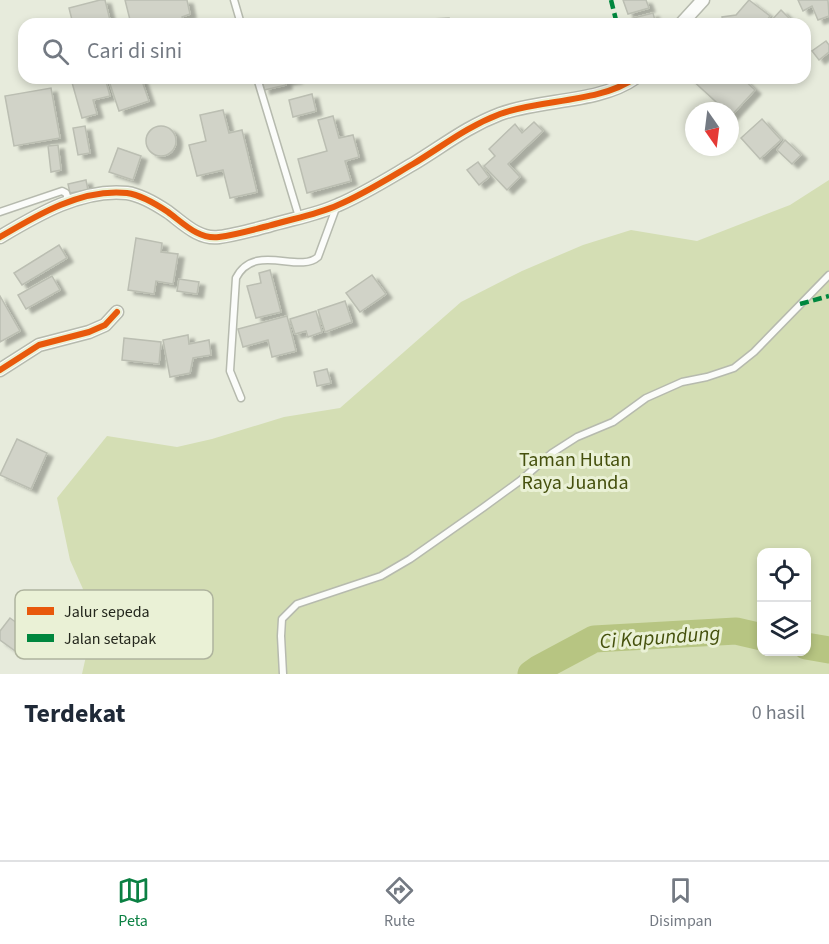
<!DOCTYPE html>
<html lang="id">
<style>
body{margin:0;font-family:"Source Sans 3",sans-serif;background:#f6f6f7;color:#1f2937}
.controls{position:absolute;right:18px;bottom:18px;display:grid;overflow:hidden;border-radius:12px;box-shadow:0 3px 9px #0003}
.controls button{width:54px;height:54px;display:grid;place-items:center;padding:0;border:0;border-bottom:2px solid #e0e1e3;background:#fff;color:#1f2937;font:30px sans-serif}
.compass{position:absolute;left:685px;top:102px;width:54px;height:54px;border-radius:50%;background:#fff;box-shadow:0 3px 9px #0003;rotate:166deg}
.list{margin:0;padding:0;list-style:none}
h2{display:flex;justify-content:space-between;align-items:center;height:78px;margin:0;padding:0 24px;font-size:26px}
h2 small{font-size:20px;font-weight:400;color:#747a83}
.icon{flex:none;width:33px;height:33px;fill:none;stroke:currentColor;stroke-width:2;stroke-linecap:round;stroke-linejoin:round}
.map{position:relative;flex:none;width:829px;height:674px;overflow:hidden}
.search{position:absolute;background:#fff;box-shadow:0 3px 9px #0003;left:18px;right:18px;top:18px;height:66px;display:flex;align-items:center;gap:15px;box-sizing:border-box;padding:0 21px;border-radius:18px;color:#747a83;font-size:22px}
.sheet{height:186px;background:#fff}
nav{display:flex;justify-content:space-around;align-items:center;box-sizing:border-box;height:84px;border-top:2px solid #e0e1e3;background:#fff;font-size:16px;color:#747a83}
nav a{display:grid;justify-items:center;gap:3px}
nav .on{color:#0b8043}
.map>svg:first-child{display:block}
.green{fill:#d4deb4;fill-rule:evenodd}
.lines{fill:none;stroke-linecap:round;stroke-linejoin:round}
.river{stroke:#b7c582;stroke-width:27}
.building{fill:#d1d3c8;stroke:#bbbeb2;stroke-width:1.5;filter:url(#shadow)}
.lane-casing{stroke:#b6baae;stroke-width:9}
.street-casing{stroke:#b6baae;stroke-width:15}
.lane{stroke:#fbfcfa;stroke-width:6}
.street{stroke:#fbfcfa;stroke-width:12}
.quiet{stroke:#00873e;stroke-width:4.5;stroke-dasharray:9 4.5;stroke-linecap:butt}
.cycleway-casing{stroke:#eaf1d6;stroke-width:10}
.cycleway{stroke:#e8590c;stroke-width:6}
.labels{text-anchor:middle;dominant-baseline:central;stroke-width:6;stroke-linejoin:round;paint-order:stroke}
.park-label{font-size:20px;fill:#45500d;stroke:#eaf1d6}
.water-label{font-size:21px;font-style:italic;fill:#45510d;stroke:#eaf1d6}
.key{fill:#eaf1d6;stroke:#afb49e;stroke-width:1.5}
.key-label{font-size:16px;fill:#24271d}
</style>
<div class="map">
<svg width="829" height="674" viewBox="0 0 829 674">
<defs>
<filter id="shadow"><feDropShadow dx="6" dy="4" stdDeviation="1.5" flood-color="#0004"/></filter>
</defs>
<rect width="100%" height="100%" fill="#e7ebdc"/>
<path class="green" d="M829 180V674H82L95 616 70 560 57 498 107 436 177 447 212 439 284 417 340 408 461 302 522 271 583 245 631 230 697 241 790 205ZM762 552H806V652H762Z"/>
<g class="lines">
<g class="river">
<polyline points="806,646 829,650"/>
<polyline points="531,674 538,669 594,639 736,631 762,637"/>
</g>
</g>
<g class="building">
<polygon points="100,0 105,0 111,24 73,24 69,8"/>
<polygon points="125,0 187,0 190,14 182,17 184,24 131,24"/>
<polygon points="623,0 646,0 649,8 628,14"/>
<polygon points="749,0 770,16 764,24 723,24 722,17 736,15"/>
<polygon points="798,0 828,0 829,16 818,20 812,6 803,11"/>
<polygon points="781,10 794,23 770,24 769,23"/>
<polygon points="653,13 656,24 623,24 622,21"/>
<polygon points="449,18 449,24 431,24 431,19"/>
<polygon points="826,41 829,45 829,52 819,60 812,51"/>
<polygon points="105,78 110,96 93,100 97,114 82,118 71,79"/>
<polygon points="108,78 141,78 149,101 119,111"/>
<polygon points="262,78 296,78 296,79 285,81 286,85 264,90"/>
<polygon points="690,78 742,78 755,90 731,116 730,111 726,111"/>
<polygon points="51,88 60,138 14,146 5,96"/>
<polygon points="312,94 316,111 293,117 289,100"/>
<polygon points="223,110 229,133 242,130 257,192 230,198 223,170 197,176 189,145 206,141 200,115"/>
<polygon points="333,116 339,138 353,135 359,157 345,161 351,181 307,193 298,159 327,151 318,120"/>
<polygon points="762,119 781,140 760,159 741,138"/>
<polygon points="534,122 543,131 508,164 520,177 507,190 484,166 495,156 489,149 515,124 522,133"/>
<circle cx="161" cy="141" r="15"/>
<polygon points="85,126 90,153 78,155 73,128"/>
<polygon points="785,140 801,155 792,164 777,150"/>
<polygon points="58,145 61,170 51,172 48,146"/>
<polygon points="118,148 141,156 133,180 109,172"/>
<polygon points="478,162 489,177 479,185 467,170"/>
<polygon points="86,180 88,190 70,193 68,184"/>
<polygon points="136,238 162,243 161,252 178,254 173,284 156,281 154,294 128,290"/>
<polygon points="59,245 67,258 22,285 14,273"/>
<polygon points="270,270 281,312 256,318 247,286 261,283 259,273"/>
<polygon points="372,275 386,294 360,312 346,293"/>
<polygon points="52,276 60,290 26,309 18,295"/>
<polygon points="179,279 199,282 197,294 177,291"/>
<polygon points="0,296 20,331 0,342"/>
<polygon points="345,301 352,322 325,332 318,310"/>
<polygon points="316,311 322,332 308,337 306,331 295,334 290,319"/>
<polygon points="287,316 296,351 272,357 268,340 243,347 238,329"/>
<polygon points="188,335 189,344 209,340 211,355 193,358 190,373 170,377 163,340"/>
<polygon points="124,338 161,342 159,364 122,360"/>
<polygon points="327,369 331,383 317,386 314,372"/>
<polygon points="17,439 47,453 31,489 0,475"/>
<polygon points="10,618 32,634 18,653 0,640 0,631"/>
</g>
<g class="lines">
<g class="lane-casing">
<g id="lane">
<polyline points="234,0 241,24"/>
<polyline points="257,78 299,217"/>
<polyline points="0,212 62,191 66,193 69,202"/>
<path d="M241 398 230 371 236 278C254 242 299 274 318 257L336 208"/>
<polyline points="283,674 281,636 282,619 297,604 381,576 410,559 484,507 521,480 552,453 577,437 613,422 646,398 682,382 707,377 734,368 754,352 829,275"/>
</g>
</g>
<g class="street-casing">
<g id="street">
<polyline points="681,24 703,0"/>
<path d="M0 237C37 215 82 188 127 193 141 195 156 204 168 212 183 223 199 240 219 237 235 235 252 230 268 226 291 219 316 215 338 205 364 194 389 178 413 164 443 146 466 127 500 114 540 99 600 103 635 78"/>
<polyline points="0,370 39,345 89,332 105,325 117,312"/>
</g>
</g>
<use href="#lane" class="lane"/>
<use href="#street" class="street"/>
<g class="quiet">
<polyline points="611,0 617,24"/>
<polyline points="800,304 829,296"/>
</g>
<g class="cycleway-casing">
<g id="cycleway">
<path d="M0 237C37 215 82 188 127 193 141 195 156 204 168 212 183 223 199 240 219 237 235 235 252 230 268 226 291 219 316 215 338 205 364 194 389 178 413 164 443 146 466 127 500 114 540 99 600 103 635 78"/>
<polyline points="0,370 39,345 89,332 105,325 117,312"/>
</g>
</g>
<use href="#cycleway" class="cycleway"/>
</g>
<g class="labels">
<g class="park-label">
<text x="575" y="460">Taman Hutan<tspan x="575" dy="23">Raya Juanda</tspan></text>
</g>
<g class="water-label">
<text transform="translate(660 637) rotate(-4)">Ci Kapundung</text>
</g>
</g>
<rect x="15" y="590" width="198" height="69" rx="9" class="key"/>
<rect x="27" y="607" width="27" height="8" fill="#e8590c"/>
<rect x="27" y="634" width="27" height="8" fill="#00873e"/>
<g class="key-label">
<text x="64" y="617">Jalur sepeda</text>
<text x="64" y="644">Jalan setapak</text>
</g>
</svg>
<div class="controls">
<button><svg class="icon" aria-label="locate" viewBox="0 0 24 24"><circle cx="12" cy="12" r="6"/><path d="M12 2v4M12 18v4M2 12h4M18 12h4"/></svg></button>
<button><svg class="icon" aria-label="layers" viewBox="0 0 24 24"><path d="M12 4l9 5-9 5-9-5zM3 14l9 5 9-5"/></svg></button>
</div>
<svg class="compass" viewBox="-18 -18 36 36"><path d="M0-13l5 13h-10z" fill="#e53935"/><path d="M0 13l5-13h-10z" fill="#747a83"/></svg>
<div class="search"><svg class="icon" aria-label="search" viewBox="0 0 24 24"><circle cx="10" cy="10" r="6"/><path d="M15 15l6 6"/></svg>Cari di sini</div>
</div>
<section class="sheet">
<h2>Terdekat<small>0 hasil</small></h2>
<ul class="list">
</ul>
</section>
<nav>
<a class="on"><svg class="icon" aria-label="map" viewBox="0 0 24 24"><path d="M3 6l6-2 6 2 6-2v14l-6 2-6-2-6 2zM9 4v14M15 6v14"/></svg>Peta</a>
<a><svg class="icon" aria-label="directions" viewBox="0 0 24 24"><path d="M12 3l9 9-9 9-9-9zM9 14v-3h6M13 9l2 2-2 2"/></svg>Rute</a>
<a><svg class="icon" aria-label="saved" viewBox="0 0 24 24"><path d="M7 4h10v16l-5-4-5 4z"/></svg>Disimpan</a>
</nav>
